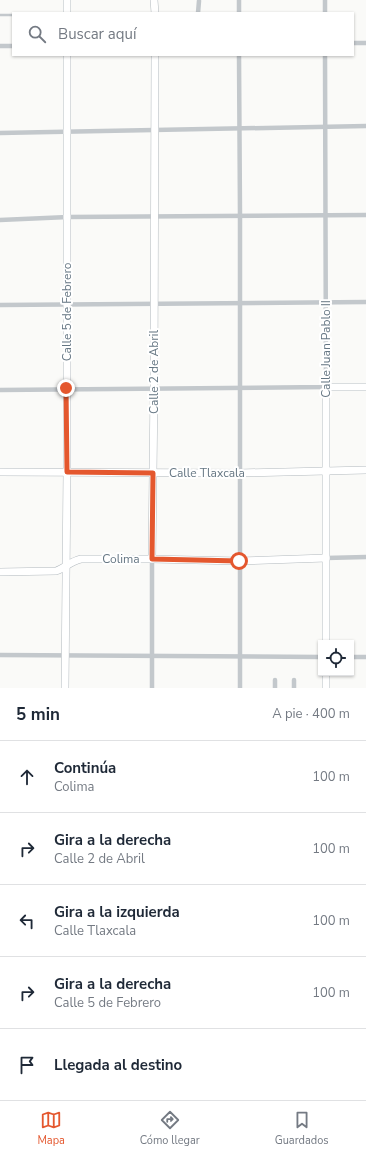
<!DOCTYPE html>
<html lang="es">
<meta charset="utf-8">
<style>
body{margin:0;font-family:"Nunito Sans",sans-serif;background:#f6f6f7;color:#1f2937}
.controls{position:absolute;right:12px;bottom:12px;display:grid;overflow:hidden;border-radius:0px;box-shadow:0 1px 3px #0004}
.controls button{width:36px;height:36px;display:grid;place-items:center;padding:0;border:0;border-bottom:1px solid #e0e1e3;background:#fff;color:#1f2937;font:20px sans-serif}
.stop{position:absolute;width:12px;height:12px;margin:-9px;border:3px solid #e4572e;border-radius:50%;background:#fff}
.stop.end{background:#e4572e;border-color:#fff;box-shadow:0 1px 4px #0008}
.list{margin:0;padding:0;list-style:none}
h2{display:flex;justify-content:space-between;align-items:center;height:52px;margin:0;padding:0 16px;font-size:17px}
h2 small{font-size:13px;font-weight:400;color:#747a83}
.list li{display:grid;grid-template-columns:26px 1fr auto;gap:12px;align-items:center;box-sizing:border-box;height:72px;padding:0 16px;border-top:1px solid #e0e1e3}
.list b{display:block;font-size:15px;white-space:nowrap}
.list p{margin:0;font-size:13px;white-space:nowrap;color:#747a83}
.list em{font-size:13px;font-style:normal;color:#747a83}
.icon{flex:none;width:22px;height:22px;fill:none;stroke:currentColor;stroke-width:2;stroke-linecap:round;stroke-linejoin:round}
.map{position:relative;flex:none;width:366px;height:688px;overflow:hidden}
.search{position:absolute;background:#fff;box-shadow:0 1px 3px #0004;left:12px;right:12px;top:12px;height:44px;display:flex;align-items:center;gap:10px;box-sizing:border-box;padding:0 14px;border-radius:0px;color:#747a83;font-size:15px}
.sheet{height:412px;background:#fff}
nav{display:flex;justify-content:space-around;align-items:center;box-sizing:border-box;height:56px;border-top:1px solid #e0e1e3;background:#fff;font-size:11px;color:#747a83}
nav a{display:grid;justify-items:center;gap:2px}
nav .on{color:#e4572e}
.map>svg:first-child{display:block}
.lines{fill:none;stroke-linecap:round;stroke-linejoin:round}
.secondary-casing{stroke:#b3babf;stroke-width:8}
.lane{stroke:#c3c8cc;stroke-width:2.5}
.street{stroke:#c3c8cc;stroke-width:4.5}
.secondary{stroke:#fff;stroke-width:7}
.route{stroke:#e4572e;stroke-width:5}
.labels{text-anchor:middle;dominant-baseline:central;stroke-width:4;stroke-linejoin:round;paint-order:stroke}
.street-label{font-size:12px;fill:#657683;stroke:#fff}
</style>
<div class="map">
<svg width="366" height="688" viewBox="0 0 366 688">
<rect width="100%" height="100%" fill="#fafaf8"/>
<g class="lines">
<g class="secondary-casing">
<g id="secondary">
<polyline points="67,0 67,13"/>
<polyline points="154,0 155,13"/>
<polyline points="0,472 239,473 366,470"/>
<polyline points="152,559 154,389 155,55"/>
<path d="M0 572 56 571C65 568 71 561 81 559H152L239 561 326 558"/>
<polyline points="326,643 326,387 366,387"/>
<polyline points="65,688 67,472 67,55"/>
<polyline points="326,688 326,673"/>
</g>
</g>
<polyline class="lane" points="0,15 13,15"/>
<g class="street">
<polyline points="325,0 325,13"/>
<polyline points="198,13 199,1"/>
<polyline points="239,13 239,0"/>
<polyline points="353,43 366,43"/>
<polyline points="0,46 13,46"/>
<polyline points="239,55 240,216 240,688"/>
<polyline points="0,133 366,126"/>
<polyline points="0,220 68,217 366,215"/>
<polyline points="0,305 366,302"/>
<polyline points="0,390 326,387 325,55"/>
<polyline points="326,558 366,557"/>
<polyline points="152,559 152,688"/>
<polyline points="0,655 321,657"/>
<polyline points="351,657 366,657"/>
<polyline points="275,688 275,680"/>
<polyline points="294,688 294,680"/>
</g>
<use href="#secondary" class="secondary"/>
</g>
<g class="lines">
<polyline class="route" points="66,388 67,472 153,473 152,559 239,561"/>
</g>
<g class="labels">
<g class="street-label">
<text transform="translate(67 312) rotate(-90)">Calle 5 de Febrero</text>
<text transform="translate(326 349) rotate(-90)">Calle Juan Pablo II</text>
<text transform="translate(154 372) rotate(-90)">Calle 2 de Abril</text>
<text x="207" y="473">Calle Tlaxcala</text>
<text x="121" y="559">Colima</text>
</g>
</g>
</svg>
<div class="controls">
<button><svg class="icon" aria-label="locate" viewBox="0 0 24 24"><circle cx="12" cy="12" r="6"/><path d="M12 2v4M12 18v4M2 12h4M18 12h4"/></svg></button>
</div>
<div class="stop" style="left:239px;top:561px"></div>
<div class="stop end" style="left:66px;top:388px"></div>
<div class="search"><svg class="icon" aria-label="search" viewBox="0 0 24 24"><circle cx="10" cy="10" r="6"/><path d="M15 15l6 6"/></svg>Buscar aquí</div>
</div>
<section class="sheet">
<h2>5 min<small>A pie · 400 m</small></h2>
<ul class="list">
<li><svg class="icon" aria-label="ahead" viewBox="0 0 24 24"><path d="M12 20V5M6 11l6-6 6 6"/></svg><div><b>Continúa</b><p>Colima</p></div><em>100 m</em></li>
<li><svg class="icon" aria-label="right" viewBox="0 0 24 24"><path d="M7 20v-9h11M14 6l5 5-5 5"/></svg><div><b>Gira a la derecha</b><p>Calle 2 de Abril</p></div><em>100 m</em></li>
<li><svg class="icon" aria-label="left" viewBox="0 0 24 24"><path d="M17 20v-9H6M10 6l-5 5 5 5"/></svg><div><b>Gira a la izquierda</b><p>Calle Tlaxcala</p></div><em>100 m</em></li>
<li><svg class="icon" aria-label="right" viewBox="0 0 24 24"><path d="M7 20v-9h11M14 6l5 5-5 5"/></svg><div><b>Gira a la derecha</b><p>Calle 5 de Febrero</p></div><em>100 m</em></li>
<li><svg class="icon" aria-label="arrive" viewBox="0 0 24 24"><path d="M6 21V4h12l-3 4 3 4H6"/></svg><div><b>Llegada al destino</b></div></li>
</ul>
</section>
<nav>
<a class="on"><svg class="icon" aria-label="map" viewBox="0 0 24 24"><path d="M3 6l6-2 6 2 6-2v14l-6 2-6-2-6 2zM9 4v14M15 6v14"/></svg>Mapa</a>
<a><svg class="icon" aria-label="directions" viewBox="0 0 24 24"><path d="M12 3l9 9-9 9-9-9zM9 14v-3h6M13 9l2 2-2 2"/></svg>Cómo llegar</a>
<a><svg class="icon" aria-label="saved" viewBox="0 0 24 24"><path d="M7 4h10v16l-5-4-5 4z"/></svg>Guardados</a>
</nav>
